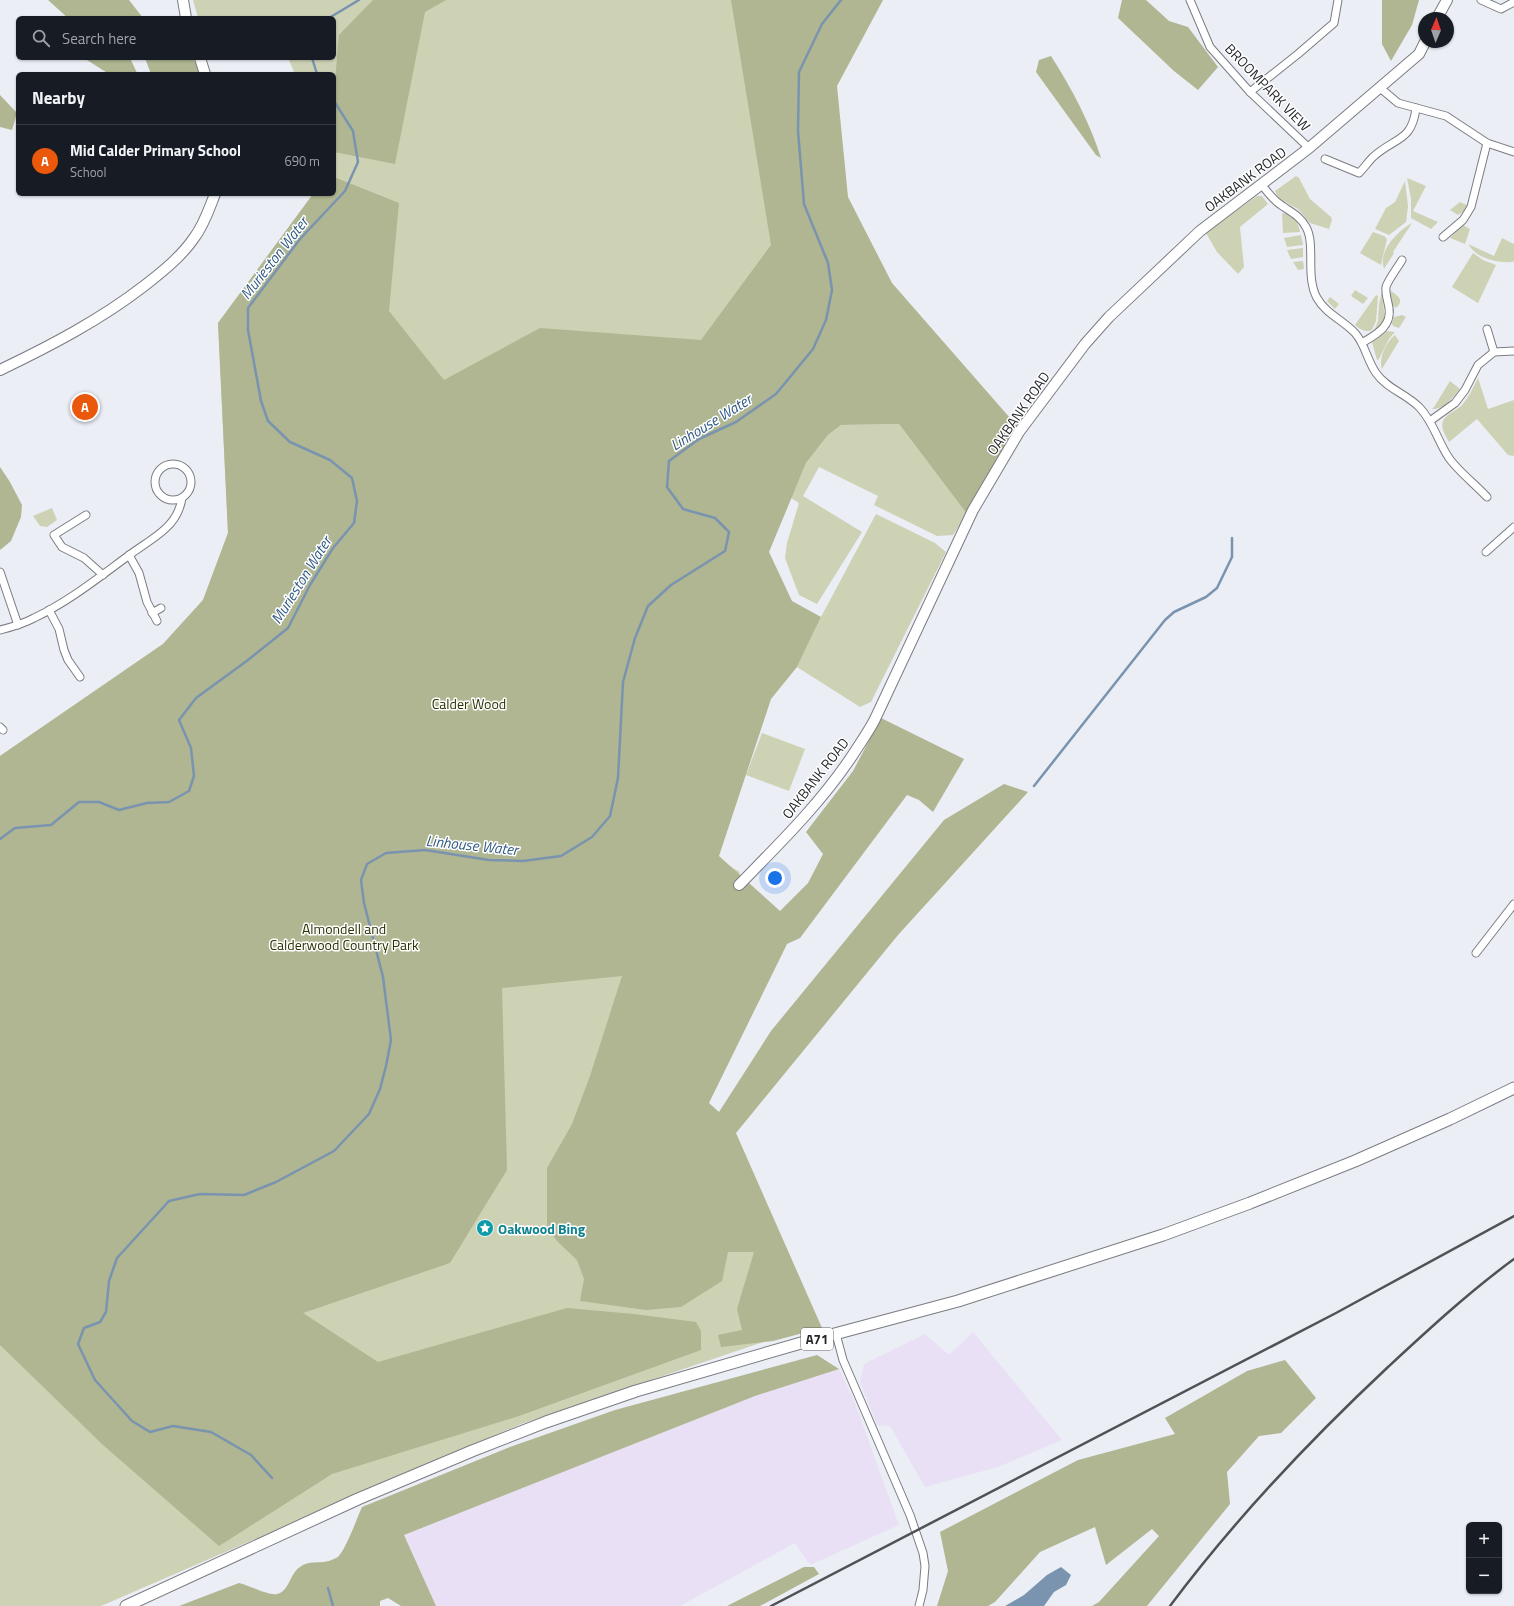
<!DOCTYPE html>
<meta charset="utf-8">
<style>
body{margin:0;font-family:"Titillium Web",sans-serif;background:#242831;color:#f1f3f6}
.controls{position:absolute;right:12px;bottom:12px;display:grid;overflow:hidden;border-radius:6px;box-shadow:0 1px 3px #0004}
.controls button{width:36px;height:36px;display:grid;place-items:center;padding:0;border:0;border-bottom:1px solid #363941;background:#171b24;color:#f1f3f6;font:20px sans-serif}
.compass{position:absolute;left:1418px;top:12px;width:36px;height:36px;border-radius:50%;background:#171b24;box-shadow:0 1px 3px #0004;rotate:2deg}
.you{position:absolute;left:775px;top:878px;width:14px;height:14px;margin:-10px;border:3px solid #fff;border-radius:50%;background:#1a73e8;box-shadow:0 0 0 6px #1a73e833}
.badge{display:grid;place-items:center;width:26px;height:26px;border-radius:50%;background:#ea580c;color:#fff;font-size:13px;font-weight:700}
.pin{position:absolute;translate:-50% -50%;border:2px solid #fff;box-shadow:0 1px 4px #0006}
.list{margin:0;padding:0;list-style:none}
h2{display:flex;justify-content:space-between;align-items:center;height:52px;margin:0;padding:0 16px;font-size:17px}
h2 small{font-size:13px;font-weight:400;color:#9ea1a6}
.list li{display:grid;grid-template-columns:26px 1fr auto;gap:12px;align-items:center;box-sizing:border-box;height:72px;padding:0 16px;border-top:1px solid #363941}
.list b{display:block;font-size:15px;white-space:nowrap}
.list p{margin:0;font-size:13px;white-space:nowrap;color:#9ea1a6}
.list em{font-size:13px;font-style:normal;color:#9ea1a6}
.icon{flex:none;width:22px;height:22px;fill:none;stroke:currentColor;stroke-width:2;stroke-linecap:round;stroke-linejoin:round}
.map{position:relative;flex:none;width:1514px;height:1606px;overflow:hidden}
.search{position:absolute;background:#171b24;box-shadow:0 1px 3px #0004;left:16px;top:16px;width:320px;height:44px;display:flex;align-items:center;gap:10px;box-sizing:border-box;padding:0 14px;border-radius:6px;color:#9ea1a6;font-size:15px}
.panel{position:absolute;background:#171b24;box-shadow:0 1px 3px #0004;left:16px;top:72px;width:320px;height:124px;border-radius:6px}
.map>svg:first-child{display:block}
.industrial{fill:#e9e0f5}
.green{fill:#cdd2b5}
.forest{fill:#afb691}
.water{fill:#7a94af}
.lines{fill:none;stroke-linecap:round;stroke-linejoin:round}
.stream{stroke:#7a94af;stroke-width:2.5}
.street-casing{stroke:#7a7c82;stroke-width:9}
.secondary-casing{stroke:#7a7c82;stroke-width:12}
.primary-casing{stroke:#7a7c82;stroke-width:13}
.street{stroke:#fff;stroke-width:7}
.secondary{stroke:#fff;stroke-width:10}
.primary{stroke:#fff;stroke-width:11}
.rail{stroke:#505256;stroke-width:2.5}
.labels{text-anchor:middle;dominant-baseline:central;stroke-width:3;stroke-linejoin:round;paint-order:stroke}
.shield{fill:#fff;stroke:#666769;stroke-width:1}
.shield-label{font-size:13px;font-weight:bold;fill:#252629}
.street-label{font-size:14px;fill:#252629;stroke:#fff}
.park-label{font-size:14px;fill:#2d3103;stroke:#fff}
.culture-label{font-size:14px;font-weight:bold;fill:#0d838f;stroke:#fff;text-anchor:start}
.water-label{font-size:15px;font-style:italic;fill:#315a83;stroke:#fff}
</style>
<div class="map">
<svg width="1514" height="1606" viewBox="0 0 1514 1606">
<rect width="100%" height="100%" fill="#ebeef5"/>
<g class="industrial">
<polygon points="973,1332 1062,1440 998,1467 925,1487 890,1426 877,1425 860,1382 864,1364 925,1334 949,1355"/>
<polygon points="839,1369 855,1403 899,1525 810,1565 795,1543 680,1606 436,1606 404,1535 755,1396"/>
</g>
<g class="green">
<polygon points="193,0 841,0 776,394 717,859 740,872 648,1099 819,1323 521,1424 101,1606 0,1606 0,756 163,644 203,600 228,533 218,323 313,194 334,194 334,74 295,74 288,58 334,58 334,18 198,18"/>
<polygon points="1296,176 1299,178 1310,199 1331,217 1332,220 1329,229 1310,223 1298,209 1278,198 1275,191"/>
<polygon points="1407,178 1426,186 1413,211 1438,222 1431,229 1411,218 1411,199"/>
<polygon points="1405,181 1408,206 1406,222 1389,235 1375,229 1386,208 1395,202"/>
<polygon points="1257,196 1262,196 1268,204 1240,227 1244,267 1238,274 1217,252 1206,233"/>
<polygon points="1460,202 1467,205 1464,211 1458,215 1450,210"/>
<path d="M1282 213C1292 214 1299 222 1300 232L1283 233Z"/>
<path d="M1412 223 1393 252 1394 253 1384 269C1378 250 1397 232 1412 223Z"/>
<polygon points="1463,225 1470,229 1465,244 1450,238"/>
<polygon points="1373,232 1384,236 1387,239 1381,265 1360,253"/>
<polygon points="1301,235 1303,245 1287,247 1284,238"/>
<path d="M1502 238 1514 244V260L1513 262C1497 263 1477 259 1468 244L1494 256Z"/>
<polygon points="1303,248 1303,257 1291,259 1287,250"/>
<polygon points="1473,253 1483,260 1496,265 1478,303 1452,287"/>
<polygon points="1303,261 1304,269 1298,270 1293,262"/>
<polygon points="1355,290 1368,298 1363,304 1351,296"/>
<polygon points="1382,291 1385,320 1383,323 1374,331 1378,321 1379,304"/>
<path d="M1391 291C1398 296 1405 300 1396 308L1391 304 1390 294Z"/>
<path d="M1376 295 1378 296 1376 321 1372 330C1365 333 1360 329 1355 325Z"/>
<polygon points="1330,297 1339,304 1335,309 1327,301"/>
<polygon points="1402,315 1406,317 1399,328 1393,326 1392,323 1394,317"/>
<polygon points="1386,331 1395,332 1389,339 1379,359 1377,360 1372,342"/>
<path d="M1395 335 1399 341 1382 369C1378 358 1387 341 1395 335Z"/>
<path d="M1478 378 1488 409 1514 400V455L1513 456 1508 455 1477 419 1449 442C1446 436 1440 428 1443 421 1445 415 1457 410 1462 405 1469 397 1473 388 1478 378Z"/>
<path d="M1450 381 1460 389C1453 397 1444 410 1432 409L1434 407Z"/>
<polygon points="899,424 967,514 953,535 937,536 874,505 878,496 819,467 803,496 862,532 817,604 799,595 785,558 787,543 799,503 791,498 806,463 828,435 841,425"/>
<polygon points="52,508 57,520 47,527 40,526 33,516"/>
<polygon points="876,514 935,543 946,552 871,702 860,707 797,667 821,617"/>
<polygon points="762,733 805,749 789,791 746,775"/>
</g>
<g class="forest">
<polygon points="48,0 129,0 143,18 68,18"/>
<polygon points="373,0 446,0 425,12 395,164 334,152 334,92 339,35"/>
<polygon points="731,0 883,0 837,86 848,197 892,283 1017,426 967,514 899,424 841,425 828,435 806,463 769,552 792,601 821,617 797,667 771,699 719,856 780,911 808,883 823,854 806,832 853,771 881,718 964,759 933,812 919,800 907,795 800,938 787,944 709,1103 719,1112 771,1031 944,820 1004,784 1028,792 898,935 736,1133 822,1328 773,1341 721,1347 718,1335 742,1330 737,1309 754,1252 728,1252 722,1281 681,1307 646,1310 580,1301 584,1279 577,1260 558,1242 547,1228 547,1168 572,1124 590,1076 622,976 502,988 507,1170 450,1263 303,1313 378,1362 567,1308 634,1314 696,1322 701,1331 701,1350 519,1416 332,1474 219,1546 103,1445 0,1345 0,756 163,644 203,600 228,533 218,323 313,194 334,194 334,177 399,203 389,311 444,380 540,328 701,340 771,245"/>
<polygon points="1122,0 1146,0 1169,21 1188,27 1218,67 1198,90 1174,71 1118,18"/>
<polygon points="1382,0 1419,0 1412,25 1391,61 1382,44"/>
<path d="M1051 56C1072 89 1089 121 1101 158L1096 155 1036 72 1039 60Z"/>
<polygon points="86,58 130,58 137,73 109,74 87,60"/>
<polygon points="145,58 193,58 201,74 151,74"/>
<polygon points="0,95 17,113 12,130 0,127"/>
<polygon points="0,467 10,482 22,505 21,517 11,541 0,550"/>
<path d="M817 1355 839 1369 755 1396 404 1535 436 1606H401L388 1598 380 1601V1606H179L239 1583C249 1585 268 1596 277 1594 289 1592 290 1573 300 1567 309 1560 319 1564 329 1561 332 1560 336 1558 338 1557 346 1549 357 1518 362 1507L510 1447 615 1410Z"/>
<polygon points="1285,1360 1316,1398 1281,1433 1259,1436 1227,1472 1230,1504 1147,1606 1092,1606 1099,1602 1159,1536 1152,1529 1106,1565 1095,1527 1040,1552 995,1602 988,1606 937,1606 948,1571 940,1532 1078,1460 1175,1434 1165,1418 1247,1371"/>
<polygon points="804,1567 814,1567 819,1574 760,1606 727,1606"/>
</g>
<polygon class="water" points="1061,1567 1071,1575 1066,1585 1054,1592 1044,1606 1005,1606 1024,1595 1047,1575"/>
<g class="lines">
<g class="stream">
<polyline points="329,18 359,0"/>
<polyline points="312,58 317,74"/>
<polyline points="1034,786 1165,620 1174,612 1206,597 1217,588 1232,557 1232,538"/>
<polyline points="0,839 15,828 51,825 79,802 99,802 119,810 147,803 169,802 189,791 194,776 191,748 179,720 196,698 248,660 288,628 310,585 333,548 354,523 357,501 352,478 330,460 290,442 268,421 261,401 248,330 248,308 300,239 345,191 358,162 353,131 334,101"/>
<polyline points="272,1478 251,1455 211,1432 173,1426 150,1432 132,1421 95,1380 78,1344 84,1328 100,1322 106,1312 109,1281 117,1258 169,1201 200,1194 244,1195 276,1182 334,1151 369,1114 380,1089 386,1066 391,1040 383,977 364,903 361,880 367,864 386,853 425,850 489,860 523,861 561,856 592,837 610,816 618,778 623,682 635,638 648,606 671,585 725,551 729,532 715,518 683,509 667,487 669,461 699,439 736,422 776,394 813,349 826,320 832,290 828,263 804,204 798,131 799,72 822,24 841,0"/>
<polyline points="328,1588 333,1606"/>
</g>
<g class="street-casing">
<g id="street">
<polyline points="1190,0 1210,47 1250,92 1309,148"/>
<polyline points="1481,0 1501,9 1514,2"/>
<polyline points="1379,87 1398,103 1446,116 1487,143 1514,152"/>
<polyline points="1250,92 1298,54 1334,23 1338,0"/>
<path d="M1325 159 1359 173C1364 168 1368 162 1373 157 1395 137 1412 142 1416 108"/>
<path d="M1261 184C1266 190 1271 197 1277 202 1288 211 1299 214 1306 227 1316 245 1305 276 1317 298 1326 314 1343 320 1355 333 1365 344 1367 360 1376 373 1387 389 1407 394 1420 408 1434 423 1438 442 1449 458 1458 471 1476 485 1487 497"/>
<polyline points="1443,237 1463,220 1471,207 1487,143"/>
<polyline points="1487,329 1494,352"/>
<path d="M1362 343C1375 335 1392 327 1389 308 1388 301 1385 294 1386 287 1388 280 1398 267 1402 260"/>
<polyline points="1430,421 1455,403 1465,390 1478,365 1494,352 1514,351"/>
<circle cx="173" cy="482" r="18"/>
<polyline points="86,515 54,535 62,547 84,558 103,575"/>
<polyline points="1486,552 1514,527"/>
<polyline points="129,555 139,573 147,602 157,621"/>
<polyline points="0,572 18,625"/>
<polyline points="49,610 59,629 64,650 68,660 80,677"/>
<polyline points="152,613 161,608"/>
<path d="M0 630C12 627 23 624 34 618 68 602 98 578 128 556 140 547 154 539 165 529 174 521 180 511 182 498"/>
<polyline points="0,727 3,730"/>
<polyline points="1476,953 1514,904"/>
<polyline points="836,1334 843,1360 910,1515 923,1553 925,1566 923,1590 919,1606"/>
</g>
</g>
<g class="secondary-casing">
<g id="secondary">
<polyline points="183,0 186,18"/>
<polyline points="1437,18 1447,0"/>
<polyline points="200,58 205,74"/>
<path d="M0 370C50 346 100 320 144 286 162 272 181 257 194 238 204 225 209 209 215 194"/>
<path d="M739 885C780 843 822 802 854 753 861 742 869 731 875 719L973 510 1019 432 1085 344 1109 317 1200 231 1309 148 1419 54 1425 42"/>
</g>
</g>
<g class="primary-casing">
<polyline id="primary" points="126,1606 358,1499 472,1451 546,1422 636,1391 801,1343 958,1301 1163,1235 1250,1203 1355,1161 1450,1119 1514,1088"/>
</g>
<use href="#street" class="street"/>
<use href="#secondary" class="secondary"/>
<use href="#primary" class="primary"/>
<g class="rail">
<polyline points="771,1606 1336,1313 1514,1216"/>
<path d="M1170 1606C1235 1519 1309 1441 1388 1367 1428 1330 1469 1292 1514 1259"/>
</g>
</g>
<defs>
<g id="sight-disc" transform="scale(0.9)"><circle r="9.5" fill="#0f9aa8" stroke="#fff"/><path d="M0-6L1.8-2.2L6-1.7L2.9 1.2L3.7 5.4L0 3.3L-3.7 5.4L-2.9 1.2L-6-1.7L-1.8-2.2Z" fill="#fff"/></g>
</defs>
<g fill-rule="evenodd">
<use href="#sight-disc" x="485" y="1228"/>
</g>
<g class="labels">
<rect class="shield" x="801" y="1328" width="32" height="22" rx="3"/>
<g class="shield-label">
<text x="817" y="1339">A71</text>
</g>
<g class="street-label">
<text transform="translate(1268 87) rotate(46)">BROOMPARK VIEW</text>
<text transform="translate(1245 179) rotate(-37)">OAKBANK ROAD</text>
<text transform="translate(1018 413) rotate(-55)">OAKBANK ROAD</text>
<text transform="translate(815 778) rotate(-52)">OAKBANK ROAD</text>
</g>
<g class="park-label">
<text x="469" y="703">Calder Wood</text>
<text x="344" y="928">Almondell and<tspan x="344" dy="16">Calderwood Country Park</tspan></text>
</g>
<g class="culture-label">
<text x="498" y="1228">Oakwood Bing</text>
</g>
<g class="water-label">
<text transform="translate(274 258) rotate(-52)">Murieston Water</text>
<text transform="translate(711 422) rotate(-32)">Linhouse Water</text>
<text transform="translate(301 580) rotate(-58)">Murieston Water</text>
<text transform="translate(472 845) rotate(6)">Linhouse Water</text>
</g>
</g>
</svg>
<div class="controls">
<button>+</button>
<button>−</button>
</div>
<svg class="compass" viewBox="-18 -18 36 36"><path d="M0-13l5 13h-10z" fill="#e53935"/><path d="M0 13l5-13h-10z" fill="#9ea1a6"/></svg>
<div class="you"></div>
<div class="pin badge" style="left:85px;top:407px">A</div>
<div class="search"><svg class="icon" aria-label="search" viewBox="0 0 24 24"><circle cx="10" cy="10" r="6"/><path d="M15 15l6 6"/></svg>Search here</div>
<section class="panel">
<h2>Nearby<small></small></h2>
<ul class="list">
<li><span class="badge">A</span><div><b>Mid Calder Primary School</b><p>School</p></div><em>690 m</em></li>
</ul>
</section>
</div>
